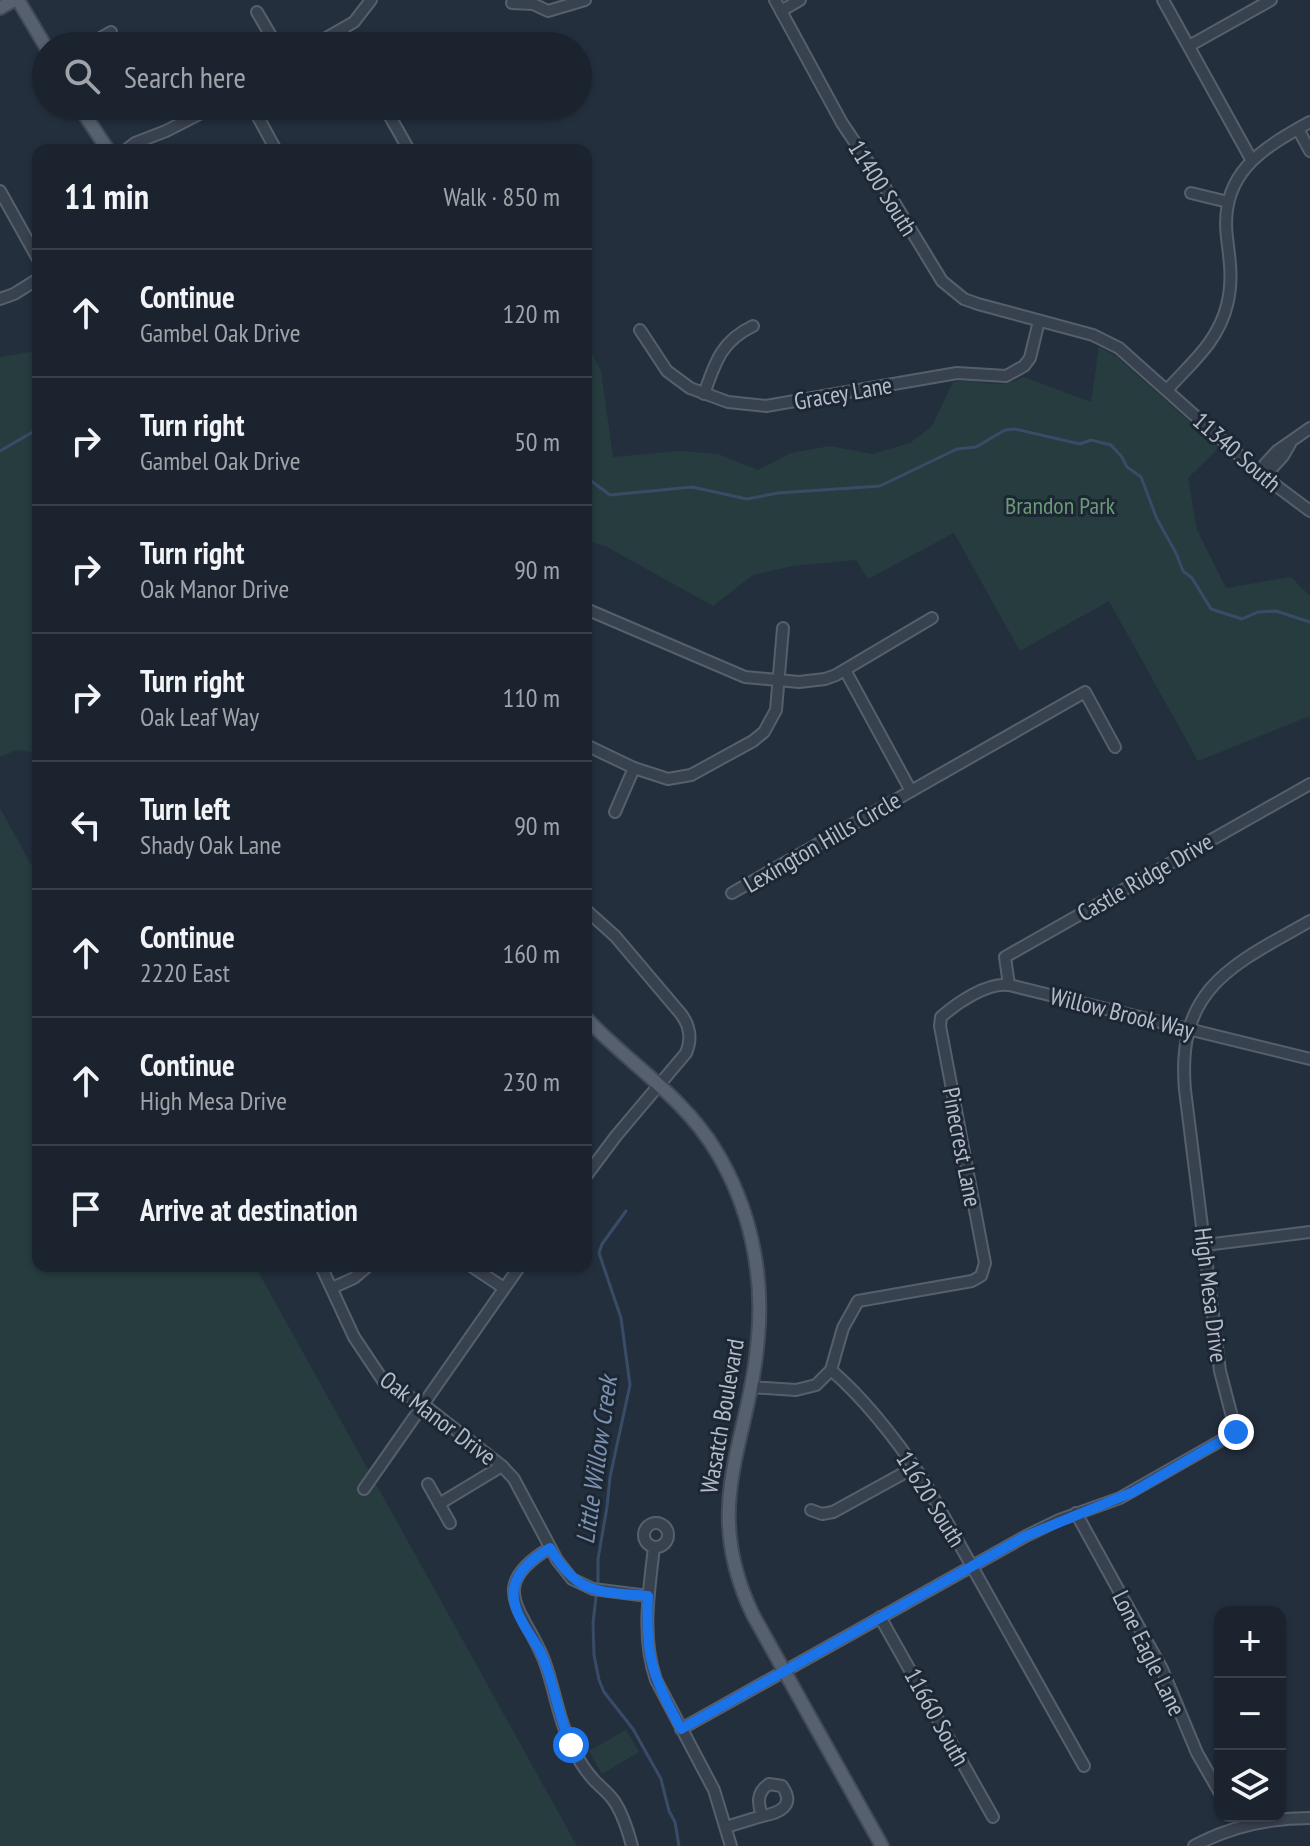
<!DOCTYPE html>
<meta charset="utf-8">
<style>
body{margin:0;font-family:"PT Sans Narrow",sans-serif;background:#282f3a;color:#f1f3f6}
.controls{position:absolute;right:24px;bottom:24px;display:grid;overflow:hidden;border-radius:16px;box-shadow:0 2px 6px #0004}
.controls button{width:72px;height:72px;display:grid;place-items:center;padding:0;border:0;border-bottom:2px solid #39404a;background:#1b232e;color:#f1f3f6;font:40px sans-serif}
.stop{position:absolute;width:24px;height:24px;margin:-18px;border:6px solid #1a73e8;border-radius:50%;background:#fff}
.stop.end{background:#1a73e8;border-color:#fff;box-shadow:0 2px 8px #0008}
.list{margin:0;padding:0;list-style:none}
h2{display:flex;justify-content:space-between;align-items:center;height:104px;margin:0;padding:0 32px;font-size:34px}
h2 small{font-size:26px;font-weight:400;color:#a0a4aa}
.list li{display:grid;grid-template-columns:52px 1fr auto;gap:24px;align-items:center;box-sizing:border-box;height:128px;padding:0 32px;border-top:2px solid #39404a}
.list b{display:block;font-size:30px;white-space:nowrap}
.list p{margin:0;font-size:26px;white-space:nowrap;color:#a0a4aa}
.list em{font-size:26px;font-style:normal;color:#a0a4aa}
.icon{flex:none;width:44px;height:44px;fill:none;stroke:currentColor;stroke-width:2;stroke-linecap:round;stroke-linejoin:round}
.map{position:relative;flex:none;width:1310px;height:1846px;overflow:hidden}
.search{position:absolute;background:#1b232e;box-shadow:0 2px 6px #0004;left:32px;top:32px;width:560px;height:88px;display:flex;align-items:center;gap:20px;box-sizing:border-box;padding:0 28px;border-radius:44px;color:#a0a4aa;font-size:30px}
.panel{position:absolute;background:#1b232e;box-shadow:0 2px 6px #0004;left:32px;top:144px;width:560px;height:1128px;border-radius:16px}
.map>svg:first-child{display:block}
.green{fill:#263c3f}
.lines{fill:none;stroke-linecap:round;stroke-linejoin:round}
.stream{stroke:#394c67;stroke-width:3}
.minor-casing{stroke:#565f6c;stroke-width:14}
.major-casing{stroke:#414a57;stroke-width:16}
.minor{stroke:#38414e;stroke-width:10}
.major{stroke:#56606e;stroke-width:12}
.route{stroke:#1a73e8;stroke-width:10}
.labels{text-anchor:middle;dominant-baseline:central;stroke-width:6;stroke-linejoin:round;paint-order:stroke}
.street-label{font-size:24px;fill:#b4bcc9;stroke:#1d2633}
.park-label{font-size:24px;fill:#6b9a76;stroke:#1d2633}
.water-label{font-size:26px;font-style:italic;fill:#7c92b1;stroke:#1d2633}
</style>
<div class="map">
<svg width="1310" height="1846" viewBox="0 0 1310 1846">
<rect width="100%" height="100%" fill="#242f3e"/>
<g class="green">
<path d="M586 342 601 371 613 457 680 451 718 454 758 470 791 453 830 446 872 454 910 443 932 426 953 382C983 377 993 392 1024 377L1091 402 1099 347 1116 356 1219 448 1188 478 1197 530 1226 588 1291 577 1310 596V716L1198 761 1109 601 1020 651 954 533 868 579 856 560 792 566 753 575 713 606 605 546 586 541Z"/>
<polygon points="38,346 38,753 17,750 0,757 0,357 30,352"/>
<polygon points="0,808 38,877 38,1266 255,1266 577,1846 0,1846"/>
<polygon points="626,1730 639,1752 602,1774 589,1751"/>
</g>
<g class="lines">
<g class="stream">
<polyline points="0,451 38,429"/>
<polyline points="586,477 610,495 692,487 747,499 778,493 880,486 957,449 976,447 1005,430 1015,429 1080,444 1091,440 1111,445 1122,457 1127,467 1141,477 1157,519 1176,553 1183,571 1192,578 1211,609 1242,619 1258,612 1276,611 1310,622"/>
<polyline points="598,1582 598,1559 607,1507 610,1477 630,1385 621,1318 599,1253 602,1244 626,1211"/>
<polyline points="596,1597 593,1623 594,1655 599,1680 604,1692 633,1729 661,1779 669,1811 675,1822 679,1846"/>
</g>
<g class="minor-casing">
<g id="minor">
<polyline points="775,0 842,123 886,189 942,281 964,299 978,304 1093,335 1119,348 1258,472 1310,511"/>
<polyline points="1163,0 1251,159"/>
<polyline points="512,3 533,4 548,11 585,0"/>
<polyline points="781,11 800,0"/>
<polyline points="257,12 277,46"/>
<polyline points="342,30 351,46"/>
<polyline points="86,46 111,32"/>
<polyline points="312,46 354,22 371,0"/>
<polyline points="1189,46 1271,0"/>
<polyline points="252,106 276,150"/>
<polyline points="384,106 409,150"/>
<polyline points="1298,129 1310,151"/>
<polyline points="126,150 135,143 166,131 215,106"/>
<polyline points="0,191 38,259"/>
<polyline points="1191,193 1228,202"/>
<polyline points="0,299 14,294 38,279"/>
<polyline points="640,330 667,371 690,388 728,402 766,406 957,373 1006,376 1024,366 1030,358 1039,321"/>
<path d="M1167 390C1191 363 1218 342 1227 305 1233 282 1230 261 1227 238 1219 174 1261 149 1310 122"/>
<path d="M704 394C715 363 721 341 753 326"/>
<polyline points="1258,472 1277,451 1310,428"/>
<polyline points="1264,477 1283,456 1290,444"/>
<polyline points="586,609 745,677 799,682 825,679 836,675 932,618"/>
<polyline points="845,670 911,791"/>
<polyline points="586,745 634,768 668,779 691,775 753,741 764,732 776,710 783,628"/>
<polyline points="615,812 634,768"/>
<polyline points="732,893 1085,692 1115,747"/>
<path d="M586 910 615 936 681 1014C690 1026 692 1039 686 1053L616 1136 586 1176"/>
<polyline points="1009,985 1005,957 1310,784"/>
<polyline points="1205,1245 1310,1232"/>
<polyline points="321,1266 354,1337 384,1382 424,1405 502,1466 514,1479 557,1560 572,1579 593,1589 648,1596"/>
<polyline points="471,1266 504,1288"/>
<polyline points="332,1288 354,1278 368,1266"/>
<path d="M831 1370C867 1401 898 1442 924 1481L1084 1766"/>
<path d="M750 1387 796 1390 816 1385 831 1370 843 1328 858 1301 972 1281 981 1276 985 1263 940 1026 941 1017C957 1003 987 982 1009 985L1310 1059"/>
<polyline points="428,1484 450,1523"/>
<polyline points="364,1489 520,1266"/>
<polyline points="439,1504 502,1466"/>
<polyline points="811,1510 822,1514 833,1512 915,1467"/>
<polyline points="1076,1513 1162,1669 1197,1753 1220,1793"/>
<circle cx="656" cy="1535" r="12"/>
<path d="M654 1547C649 1592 641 1636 656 1680L714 1790 731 1846"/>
<path d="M550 1548C484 1587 525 1611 544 1660 555 1689 558 1720 573 1748 578 1759 584 1769 593 1779 599 1786 608 1792 614 1801 623 1814 628 1831 632 1846"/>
<polyline points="880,1617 993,1817"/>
<path d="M681 1729 1026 1536 1059 1520 1120 1498 1236 1432 1220 1371 1185 1090C1176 988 1232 965 1310 921"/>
<path d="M726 1827 762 1816C758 1803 756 1793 769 1784L782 1786C796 1806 779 1813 762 1816"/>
<path d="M1194 1846C1231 1826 1268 1818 1310 1818"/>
</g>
</g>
<g class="major-casing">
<g id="major">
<polyline points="18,0 46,47"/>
<polyline points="0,8 14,0"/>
<polyline points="79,106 108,150"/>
<path d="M586 1018C629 1064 683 1096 716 1151 750 1207 764 1273 758 1338 749 1446 700 1504 753 1615L882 1846"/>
</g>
</g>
<use href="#minor" class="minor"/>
<use href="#major" class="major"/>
</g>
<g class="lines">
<path class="route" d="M571 1745C557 1714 554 1680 540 1651 530 1633 510 1610 514 1588 518 1569 534 1558 550 1548 578 1596 598 1591 648 1596 645 1659 652 1674 681 1729L1026 1536 1133 1492 1236 1432"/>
</g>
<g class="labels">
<g class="street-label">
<text transform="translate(883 188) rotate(58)">11400 South</text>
<text transform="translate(843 393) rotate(-10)">Gracey Lane</text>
<text transform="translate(1237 452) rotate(41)">11340 South</text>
<text transform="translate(822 842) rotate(-30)">Lexington Hills Circle</text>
<text transform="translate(1145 877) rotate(-30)">Castle Ridge Drive</text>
<text transform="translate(1122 1013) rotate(14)">Willow Brook Way</text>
<text transform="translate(962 1147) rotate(79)">Pinecrest Lane</text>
<text transform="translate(1211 1295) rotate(83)">High Mesa Drive</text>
<text transform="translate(722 1416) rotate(-80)">Wasatch Boulevard</text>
<text transform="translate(438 1418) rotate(37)">Oak Manor Drive</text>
<text transform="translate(931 1499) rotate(58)">11620 South</text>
<text transform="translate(1149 1653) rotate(64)">Lone Eagle Lane</text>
<text transform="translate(937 1717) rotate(61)">11660 South</text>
</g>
<g class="park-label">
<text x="1060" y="505">Brandon Park</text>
</g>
<g class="water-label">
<text transform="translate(596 1460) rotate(-82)">Little Willow Creek</text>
</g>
</g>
</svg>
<div class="controls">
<button>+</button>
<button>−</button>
<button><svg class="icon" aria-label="layers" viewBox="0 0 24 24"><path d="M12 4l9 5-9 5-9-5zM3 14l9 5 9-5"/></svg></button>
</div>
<div class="stop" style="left:571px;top:1745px"></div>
<div class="stop end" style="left:1236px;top:1432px"></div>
<div class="search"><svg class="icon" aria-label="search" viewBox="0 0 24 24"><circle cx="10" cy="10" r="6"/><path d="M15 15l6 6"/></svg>Search here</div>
<section class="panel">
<h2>11 min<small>Walk · 850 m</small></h2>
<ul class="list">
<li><svg class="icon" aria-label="ahead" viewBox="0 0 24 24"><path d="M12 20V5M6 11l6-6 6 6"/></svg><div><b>Continue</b><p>Gambel Oak Drive</p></div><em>120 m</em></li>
<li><svg class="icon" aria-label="right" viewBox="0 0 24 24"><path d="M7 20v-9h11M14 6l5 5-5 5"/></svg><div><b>Turn right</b><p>Gambel Oak Drive</p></div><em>50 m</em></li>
<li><svg class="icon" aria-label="right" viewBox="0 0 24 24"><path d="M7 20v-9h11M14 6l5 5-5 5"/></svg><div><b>Turn right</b><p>Oak Manor Drive</p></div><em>90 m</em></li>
<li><svg class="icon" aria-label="right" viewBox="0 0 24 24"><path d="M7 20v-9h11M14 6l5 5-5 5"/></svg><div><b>Turn right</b><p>Oak Leaf Way</p></div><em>110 m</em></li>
<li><svg class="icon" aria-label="left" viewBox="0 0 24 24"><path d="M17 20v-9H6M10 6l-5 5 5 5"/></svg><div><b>Turn left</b><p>Shady Oak Lane</p></div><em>90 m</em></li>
<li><svg class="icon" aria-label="ahead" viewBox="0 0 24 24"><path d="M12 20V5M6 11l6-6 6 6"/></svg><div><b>Continue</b><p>2220 East</p></div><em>160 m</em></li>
<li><svg class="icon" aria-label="ahead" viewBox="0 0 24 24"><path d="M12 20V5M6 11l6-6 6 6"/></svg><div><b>Continue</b><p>High Mesa Drive</p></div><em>230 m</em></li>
<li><svg class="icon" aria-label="arrive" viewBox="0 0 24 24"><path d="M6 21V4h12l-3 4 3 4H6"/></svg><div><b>Arrive at destination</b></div></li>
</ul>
</section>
</div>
